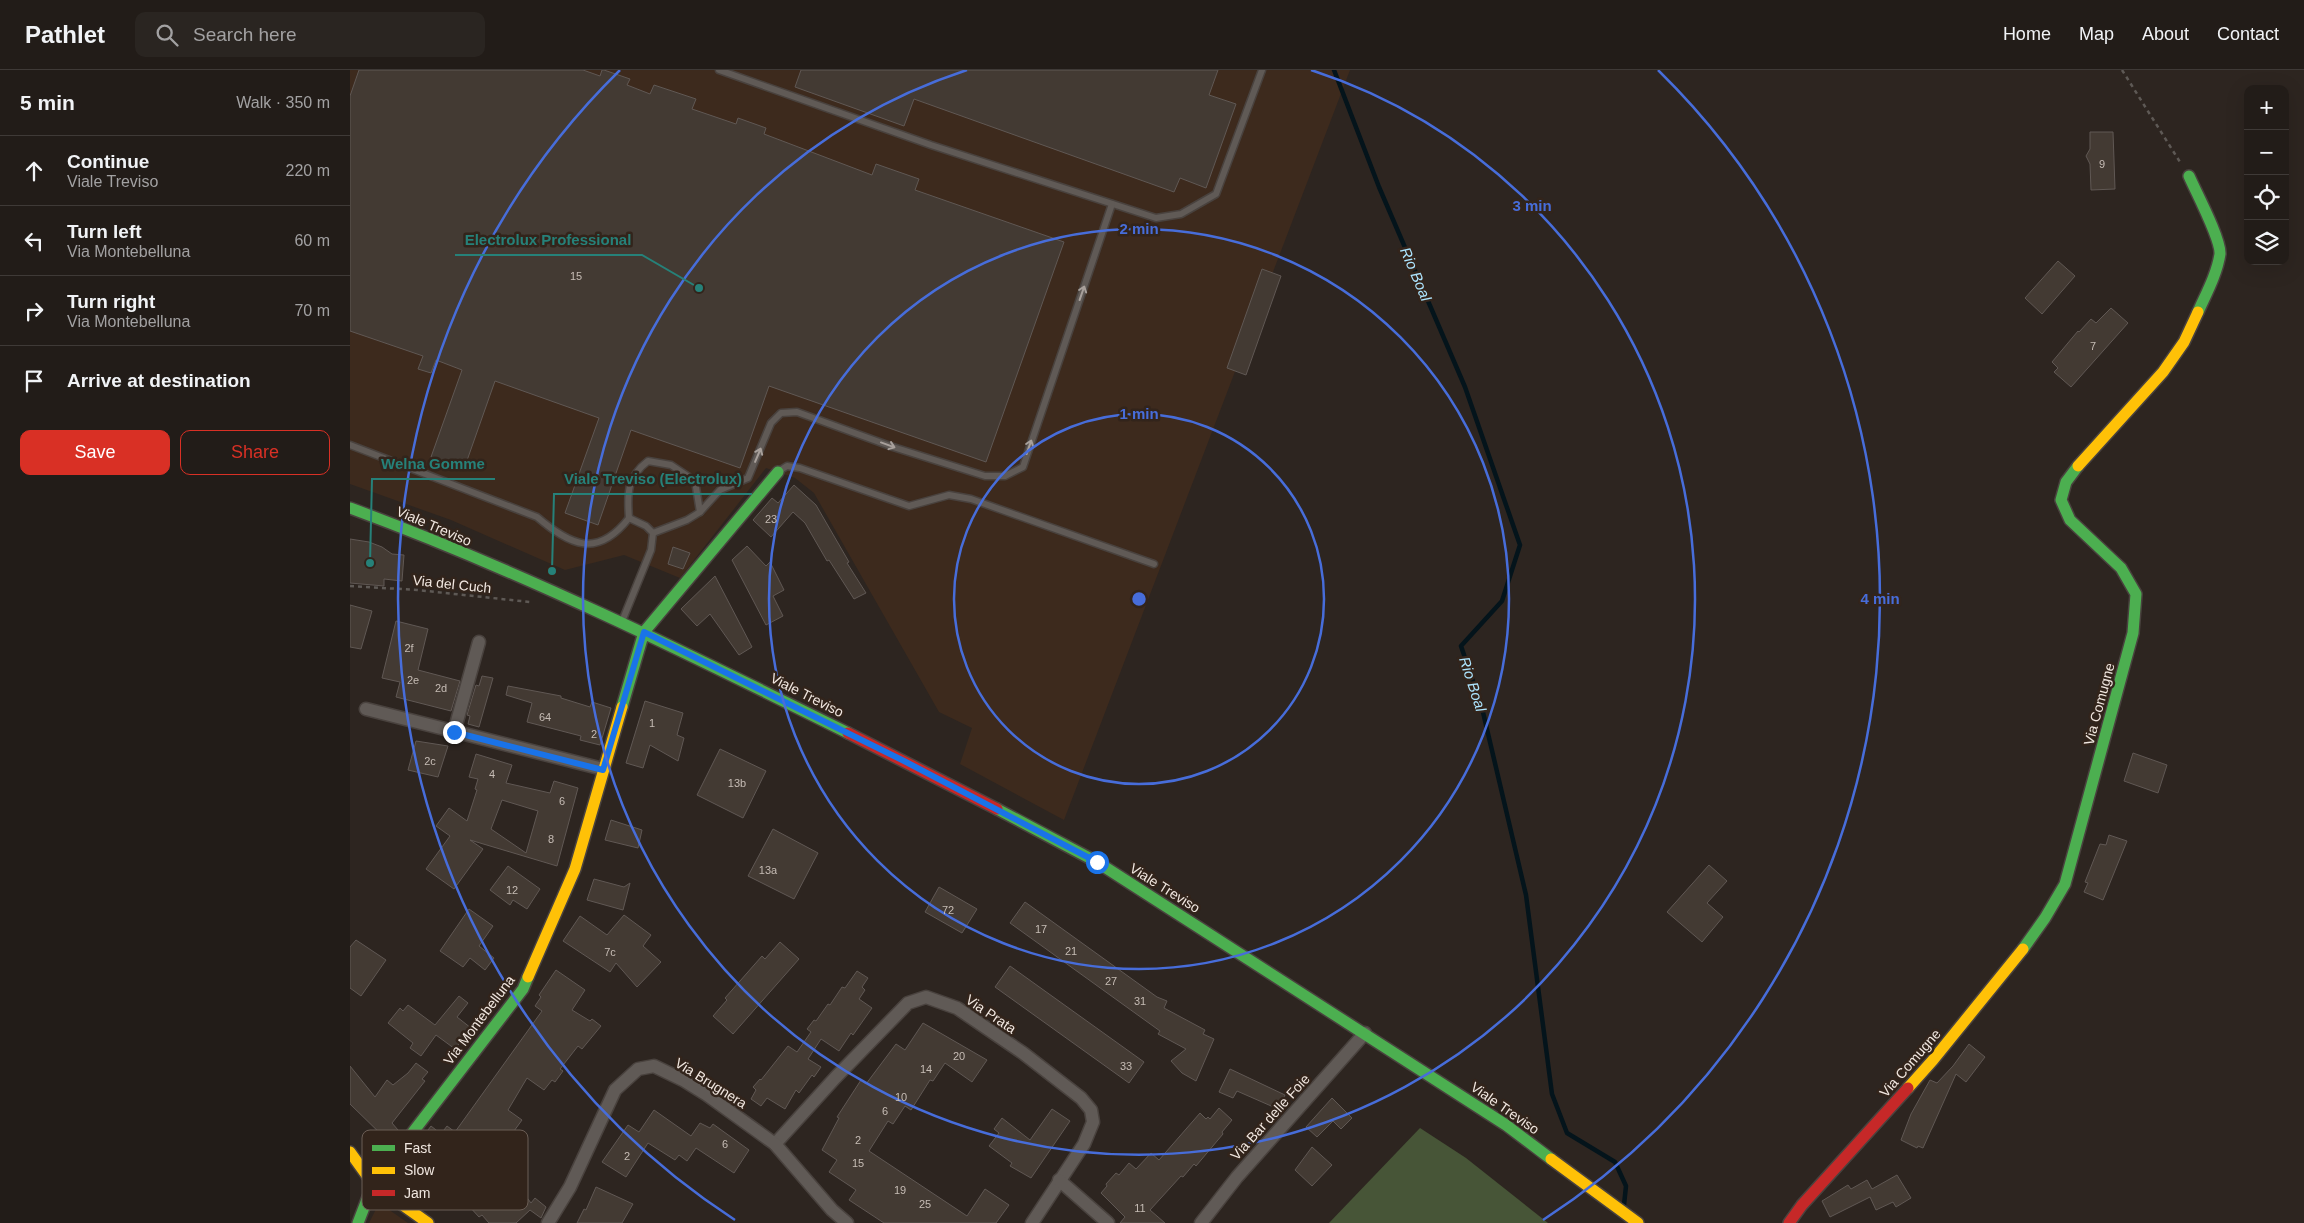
<!DOCTYPE html>
<meta charset="utf-8">
<style>
body{margin:0;font-family:Helvetica,sans-serif;background:#2a2521;color:#f1f3f6}
.controls{position:absolute;right:15px;top:15px;display:grid;overflow:hidden;border-radius:10px;box-shadow:0 5px 20px #0002}
.controls button{width:45px;height:45px;display:grid;place-items:center;padding:0;border:0;border-bottom:1px solid #3f3a37;background:#221c18;color:#f1f3f6;font:25px sans-serif}
.stop{position:absolute;width:15px;height:15px;margin:-11px;border:4px solid #1a73e8;border-radius:50%;background:#fff}
.stop.end{background:#1a73e8;border-color:#fff;box-shadow:0 1px 5px #0008}
.list{margin:0;padding:0;list-style:none}
h2{display:flex;justify-content:space-between;align-items:center;height:65px;margin:0;padding:0 20px;font-size:21px}
h2 small{font-size:16px;font-weight:400;color:#a2a1a2}
.list li{display:grid;grid-template-columns:32px 1fr auto;gap:15px;align-items:center;box-sizing:border-box;height:70px;padding:0 20px;border-top:1px solid #3f3a37}
.list b{display:block;font-size:19px;white-space:nowrap}
.list p{margin:0;font-size:16px;white-space:nowrap;color:#a2a1a2}
.list em{font-size:16px;font-style:normal;color:#a2a1a2}
.actions{display:flex;gap:10px;padding:15px 20px}
.actions a{flex:1;padding:11px 0;border:1px solid #d93025;border-radius:10px;text-align:center;font-size:18px;color:#d93025}
.actions .main{background:#d93025;color:#fff}
.icon{flex:none;width:28px;height:28px;fill:none;stroke:currentColor;stroke-width:2;stroke-linecap:round;stroke-linejoin:round}
.map{position:relative;flex:none;width:1954px;height:1153px;overflow:hidden}
header{display:flex;align-items:center;gap:30px;box-sizing:border-box;height:70px;padding:0 25px;background:#221c18;border-bottom:1px solid #3f3a37}
header strong{font-size:24px}
nav{display:flex;gap:28px;margin-inline-start:auto;font-size:18px}
.search{width:350px;height:45px;background:#2a2521;display:flex;align-items:center;gap:12px;box-sizing:border-box;padding:0 18px;border-radius:10px;color:#a2a1a2;font-size:19px}
main{display:flex}
aside{flex:1;background:#221c18}
.map>svg:first-child{display:block}
.built{fill:#3d2a1d}
.forest{fill:#475537}
.lines{fill:none;stroke-linecap:round;stroke-linejoin:round}
.stream{stroke:#04141b;stroke-width:4.5}
.building{fill:#433a33;stroke:#605854;fill-rule:evenodd}
.lane-casing{stroke:#49423e;stroke-width:9}
.street-casing{stroke:#49423e;stroke-width:15}
.fast-casing{stroke:#49423e;stroke-width:14}
.slow-casing{stroke:#49423e;stroke-width:14}
.jam-casing{stroke:#49423e;stroke-width:14}
.path{stroke:#5e5955;stroke-width:2.5;stroke-dasharray:4 4;stroke-linecap:butt}
.lane{stroke:#605a56;stroke-width:6}
.street{stroke:#605a56;stroke-width:12}
.fast{stroke:#4caf50;stroke-width:11}
.slow{stroke:#ffc107;stroke-width:11}
.jam{stroke:#c62828;stroke-width:11}
.oneway{stroke:#a8a09b}
.route{stroke:#1a73e8;stroke-width:6}
.ring{fill:none;stroke:#476dda;stroke-width:2.5}
.labels{text-anchor:middle;dominant-baseline:central;stroke-width:5;stroke-linejoin:round;paint-order:stroke}
.number-label{font-size:11px;fill:#c6bcb5}
.street-label{font-size:14px;fill:#f1e7e0;stroke:#32241b}
.water-label{font-size:15px;font-style:italic;fill:#ace4fe;stroke:#32241b}
.key{fill:#32241b;stroke:#6b5e56;stroke-width:1}
.key-label{font-size:14px;fill:#f1e7e0}
.centre{fill:#476dda;stroke:#32241b;stroke-width:2.5}
.ring-label{font-size:15px;text-anchor:middle;font-weight:bold;fill:#476dda;stroke:#32241b;stroke-width:5;stroke-linejoin:round;paint-order:stroke}
.leader{fill:none;stroke:#268179;stroke-width:2}
.callout-dot{fill:#268179;stroke:#32241b;stroke-width:2}
.callout-label{font-size:15px;text-anchor:middle;font-weight:bold;fill:#268179;stroke:#32241b;stroke-width:5;stroke-linejoin:round;paint-order:stroke}
</style>
<header>
<strong>Pathlet</strong>
<div class="search"><svg class="icon" aria-label="search" viewBox="0 0 24 24"><circle cx="10" cy="10" r="6"/><path d="M15 15l6 6"/></svg>Search here</div>
<nav><a>Home</a><a>Map</a><a>About</a><a>Contact</a></nav>
</header>
<main>
<aside>
<h2>5 min<small>Walk · 350 m</small></h2>
<ul class="list">
<li><svg class="icon" aria-label="ahead" viewBox="0 0 24 24"><path d="M12 20V5M6 11l6-6 6 6"/></svg><div><b>Continue</b><p>Viale Treviso</p></div><em>220 m</em></li>
<li><svg class="icon" aria-label="left" viewBox="0 0 24 24"><path d="M17 20v-9H6M10 6l-5 5 5 5"/></svg><div><b>Turn left</b><p>Via Montebelluna</p></div><em>60 m</em></li>
<li><svg class="icon" aria-label="right" viewBox="0 0 24 24"><path d="M7 20v-9h11M14 6l5 5-5 5"/></svg><div><b>Turn right</b><p>Via Montebelluna</p></div><em>70 m</em></li>
<li><svg class="icon" aria-label="arrive" viewBox="0 0 24 24"><path d="M6 21V4h12l-3 4 3 4H6"/></svg><div><b>Arrive at destination</b></div></li>
</ul>
<div class="actions"><a class="main">Save</a><a>Share</a></div>
</aside>
<div class="map">
<svg width="1954" height="1153" viewBox="0 0 1954 1153">
<rect width="100%" height="100%" fill="#2d2520"/>
<g class="built">
<polygon points="0,0 1000,0 714,750 610,694 622,658 589,642 464,423 445,408 416,398 330,508 274,485 215,500 101,450 0,414"/>
<polygon points="35,1137 58,1153 19,1153 26,1139"/>
</g>
<polygon class="forest" points="1070,1058 1116,1088 1198,1153 979,1153"/>
<g class="lines">
<polyline class="stream" points="984,0 1029,117 1115,317 1170,475 1152,531 1111,576 1132,638 1176,825 1202,1024 1217,1063 1265,1092 1276,1116 1274,1135"/>
</g>
<g class="building">
<polygon points="9,0 233,0 250,6 252,0 254,0 280,9 277,15 300,24 304,15 346,29 342,39 386,54 388,48 416,58 414,64 522,105 526,94 569,109 565,120 714,172 636,392 419,316 390,398 281,360 248,455 215,443 249,348 145,311 114,399 81,387 112,300 86,290 81,303 68,299 73,286 0,261 0,26"/>
<polygon points="451,0 868,0 859,25 886,34 856,118 830,108 824,122 564,29 554,56 445,17"/>
<polygon points="1740,62 1763,62 1765,119 1741,120 1740,94 1736,86 1740,79"/>
<polygon points="1708,191 1725,206 1692,244 1675,228"/>
<polygon points="912,199 931,206 896,305 877,298"/>
<polygon points="1761,238 1778,253 1721,317 1704,302 1708,298 1702,292 1728,261 1729,262 1741,249 1746,253"/>
<polygon points="444,415 466,435 499,492 497,493 516,523 504,529 479,490 477,491 455,453 443,442 421,467 403,450 422,428 428,433"/>
<polygon points="0,469 19,472 32,477 42,484 54,485 52,511 34,509 34,516 0,513"/>
<polygon points="397,476 416,496 420,492 434,520 423,526 433,546 416,555 382,490"/>
<polygon points="323,477 340,483 333,499 318,494"/>
<polygon points="365,506 402,577 389,585 360,544 347,556 331,539"/>
<polygon points="0,535 22,541 11,579 0,577"/>
<polygon points="46,551 78,559 68,600 110,611 101,641 46,627 50,612 32,608"/>
<polygon points="132,606 143,608 129,657 118,654 120,646 117,645 126,615 129,616"/>
<polygon points="158,616 211,626 211,628 240,637 242,632 261,638 250,675 230,670 231,666 177,652 182,633 156,625"/>
<polygon points="295,631 333,643 327,665 334,668 328,691 300,675 293,698 276,693"/>
<polygon points="66,671 98,676 88,707 58,700"/>
<polygon points="370,679 416,701 393,748 347,725"/>
<polygon points="1783,683 1817,695 1808,723 1774,711"/>
<path d="M126 684 162 695 156 713 200 723 204 711 228 718 207 796 120 770 133 779 104 819 76 799 100 766 86 756 99 738 117 751 127 720 125 719 128 709 119 707ZM152 730 188 741 176 783 141 759Z"/>
<polygon points="261,750 292,760 288,778 255,770"/>
<polygon points="423,759 468,783 444,829 398,806"/>
<polygon points="1759,765 1777,771 1753,830 1734,822 1738,813 1735,812 1750,774 1756,775"/>
<polygon points="1359,795 1377,811 1357,833 1373,847 1352,872 1317,842"/>
<polygon points="158,796 190,819 177,839 163,830 160,835 140,820"/>
<polygon points="244,809 274,817 280,813 273,840 237,830"/>
<polygon points="589,817 627,839 612,863 575,842"/>
<polygon points="675,832 807,927 817,931 814,938 855,960 853,964 864,969 846,1011 832,1003 821,991 836,979 808,964 810,961 660,853"/>
<polygon points="119,839 143,856 129,876 144,888 135,900 120,888 113,897 90,881"/>
<polygon points="274,845 301,865 293,876 311,892 287,917 266,893 260,902 213,871 230,846 257,865"/>
<polygon points="6,870 36,890 11,926 0,918 0,877"/>
<polygon points="430,872 449,889 383,964 363,946 377,930 375,928 412,886 415,889"/>
<polygon points="660,896 794,992 779,1013 645,917"/>
<polygon points="206,900 235,920 222,940 240,951 242,949 251,956 232,979 228,976 210,999 213,1001 205,1012 202,1010 194,1020 177,1008 158,1040 172,1050 164,1061 167,1063 151,1084 123,1062 86,1114 71,1098 68,1101 58,1093 59,1090 57,1088 81,1056 91,1064 97,1056 105,1062 192,941 185,936 191,927 189,925"/>
<polygon points="507,901 518,908 512,917 515,920 509,929 522,938 503,965 501,963 489,981 471,969 458,989 471,997 464,1007 462,1005 449,1023 446,1020 435,1039 417,1028 411,1036 401,1029 406,1020 403,1017 410,1009 411,1010 438,976 447,982 461,962 457,959 464,950 466,951 478,934 480,935 492,917 495,918"/>
<polygon points="109,926 118,933 107,947 121,958 105,979 86,965 71,986 60,978 63,973 38,953 50,938 53,941 58,935 85,955"/>
<polygon points="573,953 637,990 622,1012 595,993 583,1011 580,1010 561,1040 555,1036 543,1054 538,1051 519,1081 617,1146 635,1119 659,1135 646,1153 534,1153 499,1130 506,1120 479,1102 487,1090 472,1080 489,1048 487,1047 511,1010 516,1014 546,974 555,980"/>
<polygon points="1619,974 1635,987 1616,1012 1606,1004 1573,1078 1568,1076 1567,1078 1551,1070 1561,1044 1580,1010 1587,1013 1603,996"/>
<polygon points="66,993 78,1002 72,1009 75,1011 42,1053 48,1060 38,1071 0,1034 0,996 25,1027 37,1010 43,1015 58,1003"/>
<polygon points="880,999 935,1025 928,1039 887,1021 883,1028 869,1022"/>
<polygon points="982,1028 1002,1048 991,1059 983,1051 967,1067 956,1057"/>
<polygon points="869,1038 882,1050 872,1062 873,1064 846,1096 844,1094 833,1107 831,1106 800,1140 815,1153 770,1153 775,1147 751,1123 757,1116 756,1114 766,1103 769,1105 779,1093 786,1099 801,1083 809,1090 850,1043 856,1049 858,1047 860,1049"/>
<polygon points="702,1039 720,1051 681,1108 660,1096 662,1093 639,1076 649,1063 644,1059 652,1048 680,1070"/>
<polygon points="304,1040 341,1066 350,1053 360,1058 363,1054 399,1080 384,1103 346,1078 337,1091 329,1085 325,1090 298,1073 276,1107 252,1092 278,1055 289,1062"/>
<polygon points="962,1077 982,1095 962,1116 945,1100"/>
<polygon points="143,1086 162,1100 159,1104 181,1133 185,1128 196,1137 191,1148 180,1140 166,1153 139,1153 132,1145 129,1147 118,1135 116,1137 98,1118 119,1103 123,1108"/>
<polygon points="1547,1105 1561,1128 1546,1137 1543,1132 1526,1140 1520,1127 1480,1147 1472,1131 1498,1115 1501,1119 1517,1110 1522,1119"/>
<polygon points="246,1117 283,1134 272,1153 227,1153 234,1139 236,1140"/>
</g>
<g class="lines">
<g class="lane-casing">
<g id="lane">
<polyline points="369,0 581,75 806,148 831,144 866,124 912,0"/>
<path d="M0 375 187 447C220 475 247 489 279 448L296 456 303 463 301 480 273 549"/>
<polyline points="429,401 437,396 450,398 559,436 599,425 621,429 804,494"/>
<path d="M279 448C277 424 277 407 298 391L321 395 345 411 350 442"/>
<polyline points="303,463 337,450 350,442 370,420 398,408 421,353 431,343 447,342 543,377 635,406 655,406 673,397 762,134"/>
</g>
</g>
<g class="street-casing">
<g id="street">
<polyline points="16,639 253,699"/>
<polyline points="104,662 129,572"/>
<polyline points="425,1074 485,1008 558,933 576,927 607,938 673,983 731,1028 741,1040 743,1052 734,1074 682,1153"/>
<polyline points="709,1110 758,1153"/>
<polyline points="198,1153 220,1117 265,1020 288,999 304,996 333,1010 357,1025 425,1074 482,1140 497,1153"/>
<polyline points="851,1153 887,1107 1015,963"/>
</g>
</g>
<g class="fast-casing">
<g id="fast">
<path d="M1839 106C1846 122 1871 169 1870 184 1867 204 1856 224 1848 242"/>
<path d="M0 438C171 501 335 582 498 663"/>
<polyline points="272,637 294,562 428,402"/>
<polyline points="647,739 747,792 1156,1055 1201,1089"/>
<polyline points="1673,879 1695,848 1715,814 1783,563 1786,524 1771,498 1720,450 1711,430 1716,412 1728,396"/>
<polyline points="8,1153 23,1114 173,919 178,907"/>
</g>
</g>
<g class="slow-casing">
<g id="slow">
<polyline points="1728,396 1813,302 1834,272 1848,242"/>
<polyline points="178,907 225,799 272,637"/>
<polyline points="1558,1018 1583,990 1673,879"/>
<polyline points="0,1082 23,1114 78,1153"/>
<polyline points="1201,1089 1288,1153"/>
</g>
</g>
<g class="jam-casing">
<g id="jam">
<polyline points="498,663 647,739"/>
<polyline points="1439,1153 1452,1135 1558,1018"/>
</g>
</g>
<g class="path">
<polyline points="1772,0 1830,92"/>
<polyline points="0,516 67,520 180,532"/>
</g>
<use href="#lane" class="lane"/>
<use href="#street" class="street"/>
<use href="#fast" class="fast"/>
<use href="#slow" class="slow"/>
<use href="#jam" class="jam"/>
</g>
<defs><path id="oneway-shaft" d="M-6 0H5M1.5-3L5.5 0L1.5 3" fill="none" stroke-width="1.6" stroke-linecap="round" stroke-linejoin="round" transform="scale(1.25)"/></defs>
<g class="oneway">
<use href="#oneway-shaft" transform="translate(732 223) rotate(-71)"/>
<use href="#oneway-shaft" transform="translate(538 375) rotate(20)"/>
<use href="#oneway-shaft" transform="translate(679 377) rotate(-71)"/>
<use href="#oneway-shaft" transform="translate(408 385) rotate(-67)"/>
</g>
<g class="lines">
<polyline class="route" points="104,662 253,700 294,562 556,692 747,792"/>
</g>
<g class="ring">
<circle cx="789" cy="529" r="185"/>
<circle cx="789" cy="529" r="370"/>
<path d="M961 0A556 556 0 1 1 617 0"/>
<path d="M385 1150A741 741 0 0 1 270 0M1308 0A741 741 0 0 1 1193 1150"/>
</g>
<g class="labels">
<g class="number-label">
<text x="1752" y="94">9</text>
<text x="226" y="206">15</text>
<text x="1743" y="276">7</text>
<text x="421" y="449">23</text>
<text x="59" y="578">2f</text>
<text x="63" y="610">2e</text>
<text x="91" y="618">2d</text>
<text x="195" y="647">64</text>
<text x="302" y="653">1</text>
<text x="244" y="664">2</text>
<text x="80" y="691">2c</text>
<text x="142" y="704">4</text>
<text x="387" y="713">13b</text>
<text x="212" y="731">6</text>
<text x="201" y="769">8</text>
<text x="418" y="800">13a</text>
<text x="162" y="820">12</text>
<text x="598" y="840">72</text>
<text x="691" y="859">17</text>
<text x="721" y="881">21</text>
<text x="260" y="882">7c</text>
<text x="761" y="911">27</text>
<text x="790" y="931">31</text>
<text x="609" y="986">20</text>
<text x="776" y="996">33</text>
<text x="576" y="999">14</text>
<text x="551" y="1027">10</text>
<text x="535" y="1041">6</text>
<text x="508" y="1070">2</text>
<text x="375" y="1074">6</text>
<text x="277" y="1086">2</text>
<text x="508" y="1093">15</text>
<text x="550" y="1120">19</text>
<text x="575" y="1134">25</text>
<text x="790" y="1138">11</text>
</g>
<g class="street-label">
<text transform="translate(84 456) rotate(23)">Viale Treviso</text>
<text transform="translate(102 514) rotate(6)">Via del Cuch</text>
<text transform="translate(457 625) rotate(27)">Viale Treviso</text>
<text transform="translate(1749 634) rotate(-75)">Via Comugne</text>
<text transform="translate(815 818) rotate(32)">Viale Treviso</text>
<text transform="translate(641 944) rotate(34)">Via Prata</text>
<text transform="translate(129 950) rotate(-53)">Via Montebelluna</text>
<text transform="translate(1560 993) rotate(-49)">Via Comugne</text>
<text transform="translate(361 1013) rotate(32)">Via Brugnera</text>
<text transform="translate(1155 1038) rotate(35)">Viale Treviso</text>
<text transform="translate(920 1047) rotate(-48)">Via Bar delle Foie</text>
</g>
<g class="water-label">
<text transform="translate(1066 204) rotate(67)">Rio Boal</text>
<text transform="translate(1123 614) rotate(72)">Rio Boal</text>
</g>
</g>
<rect x="12" y="1060" width="166" height="80" rx="8" class="key"/>
<rect x="22" y="1075" width="23" height="6" fill="#4caf50"/>
<rect x="22" y="1097" width="23" height="7" fill="#ffc107"/>
<rect x="22" y="1120" width="23" height="6" fill="#c62828"/>
<g class="key-label">
<text x="54" y="1083">Fast</text>
<text x="54" y="1105">Slow</text>
<text x="54" y="1128">Jam</text>
</g>
<circle cx="789" cy="529" r="8" class="centre"/>
<g class="ring-label">
<text x="1182" y="141">3 min</text>
<text x="789" y="164">2 min</text>
<text x="789" y="349">1 min</text>
<text x="1530" y="534">4 min</text>
</g>
<path class="leader" d="M349 218L292 185H105M20 493L22 409H145M202 501L204 424H402"/>
<g class="callout-dot">
<circle cx="349" cy="218" r="5"/>
<circle cx="20" cy="493" r="5"/>
<circle cx="202" cy="501" r="5"/>
</g>
<g class="callout-label">
<text x="198" y="175">Electrolux Professional</text>
<text x="83" y="399">Welna Gomme</text>
<text x="303" y="414">Viale Treviso (Electrolux)</text>
</g>
</svg>
<div class="controls">
<button>+</button>
<button>−</button>
<button><svg class="icon" aria-label="locate" viewBox="0 0 24 24"><circle cx="12" cy="12" r="6"/><path d="M12 2v4M12 18v4M2 12h4M18 12h4"/></svg></button>
<button><svg class="icon" aria-label="layers" viewBox="0 0 24 24"><path d="M12 4l9 5-9 5-9-5zM3 14l9 5 9-5"/></svg></button>
</div>
<div class="stop" style="left:747px;top:792px"></div>
<div class="stop end" style="left:104px;top:662px"></div>
</div>
</main>
